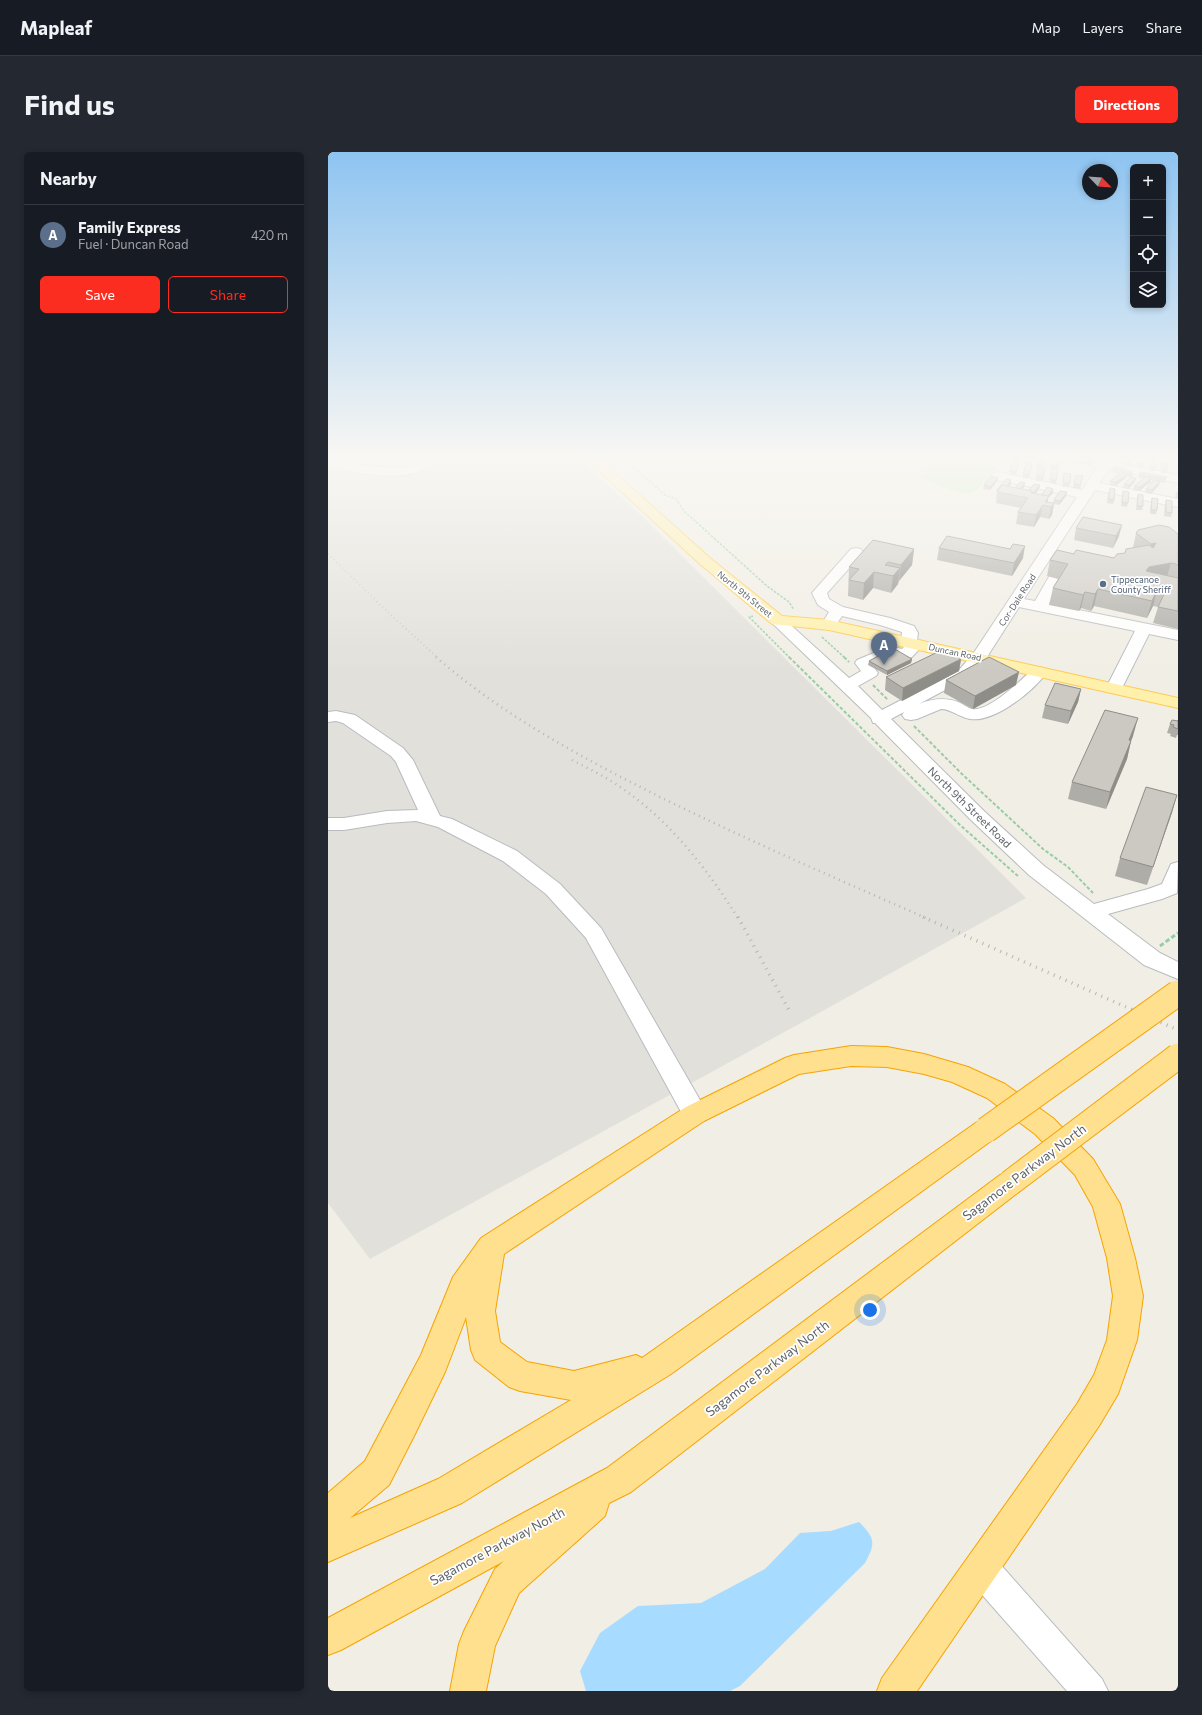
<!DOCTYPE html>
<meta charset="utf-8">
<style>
body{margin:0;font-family:Commissioner,sans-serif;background:#242831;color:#f1f3f6}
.controls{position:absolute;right:12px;top:12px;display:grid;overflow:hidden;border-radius:6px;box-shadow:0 2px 6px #0003}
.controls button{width:36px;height:36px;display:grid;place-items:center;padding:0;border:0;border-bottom:1px solid #363941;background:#171b24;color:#f1f3f6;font:20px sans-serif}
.compass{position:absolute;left:754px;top:12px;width:36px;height:36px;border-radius:50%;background:#171b24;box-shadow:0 2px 6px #0003;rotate:115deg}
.you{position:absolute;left:542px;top:1158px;width:14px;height:14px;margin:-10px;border:3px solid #fff;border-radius:50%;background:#1a73e8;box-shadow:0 0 0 6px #1a73e833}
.badge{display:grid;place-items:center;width:26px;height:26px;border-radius:50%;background:#fb2d21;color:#fff;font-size:13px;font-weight:700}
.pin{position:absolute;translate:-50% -33px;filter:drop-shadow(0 1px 2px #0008)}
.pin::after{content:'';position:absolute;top:21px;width:14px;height:12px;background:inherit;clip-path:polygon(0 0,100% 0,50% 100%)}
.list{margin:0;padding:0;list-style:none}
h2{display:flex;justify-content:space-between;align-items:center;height:52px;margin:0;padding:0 16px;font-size:17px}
h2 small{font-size:13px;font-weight:400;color:#9ea1a6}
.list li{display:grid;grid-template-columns:26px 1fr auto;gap:12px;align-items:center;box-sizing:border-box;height:60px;padding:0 16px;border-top:1px solid #363941}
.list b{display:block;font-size:15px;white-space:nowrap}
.list p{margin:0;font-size:13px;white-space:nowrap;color:#9ea1a6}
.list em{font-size:13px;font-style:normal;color:#9ea1a6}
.actions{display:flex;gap:8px;padding:12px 16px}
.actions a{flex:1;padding:9px 0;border:1px solid #fb2d21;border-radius:6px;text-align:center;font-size:14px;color:#fb2d21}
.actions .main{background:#fb2d21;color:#fff}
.icon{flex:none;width:22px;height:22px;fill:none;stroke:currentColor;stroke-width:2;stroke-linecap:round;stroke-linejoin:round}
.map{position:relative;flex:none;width:850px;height:1539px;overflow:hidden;border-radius:6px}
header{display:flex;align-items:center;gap:24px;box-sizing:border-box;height:56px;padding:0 20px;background:#171b24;border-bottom:1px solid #363941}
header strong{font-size:19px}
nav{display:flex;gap:22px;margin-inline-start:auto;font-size:14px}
.intro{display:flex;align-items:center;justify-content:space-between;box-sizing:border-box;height:96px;padding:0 24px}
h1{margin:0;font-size:28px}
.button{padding:10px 18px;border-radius:6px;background:#fb2d21;color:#fff;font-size:14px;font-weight:700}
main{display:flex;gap:24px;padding:0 24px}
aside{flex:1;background:#171b24;border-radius:6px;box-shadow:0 2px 6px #0003}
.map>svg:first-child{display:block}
.industrial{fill:#e1e0da}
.green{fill:#c1ebc0}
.water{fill:#a7dbff}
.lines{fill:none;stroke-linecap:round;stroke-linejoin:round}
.minor-casing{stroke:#b8bcc0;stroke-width:2}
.major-casing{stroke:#ffca50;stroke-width:2}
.highway-casing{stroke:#f6a400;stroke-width:2}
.path-far2{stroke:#97cda6;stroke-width:1.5;stroke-dasharray:2.5 1.5;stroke-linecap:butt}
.path-far1{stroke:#97cda6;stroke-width:2;stroke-dasharray:3.5 2;stroke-linecap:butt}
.path{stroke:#97cda6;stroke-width:3;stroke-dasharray:4.5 2.5;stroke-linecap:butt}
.minor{fill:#fff;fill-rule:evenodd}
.major{fill:#fff0ac;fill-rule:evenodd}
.highway{fill:#ffe08e;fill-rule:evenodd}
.rail-far2{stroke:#b5b6b7;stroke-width:2;stroke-dasharray:0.5 3.5;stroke-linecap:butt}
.rail-far1{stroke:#b5b6b7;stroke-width:2.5;stroke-dasharray:1 4.5;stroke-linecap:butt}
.rail{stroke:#b5b6b7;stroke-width:3.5;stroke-dasharray:1 5.5;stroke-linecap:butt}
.highway-bridge-casing{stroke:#f6a400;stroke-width:27;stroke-linecap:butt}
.highway-bridge{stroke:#ffe08e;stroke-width:25}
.wall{fill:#afada7}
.shaded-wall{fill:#8f8d88}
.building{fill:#ccc9c2;stroke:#8f8d88}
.service-dot{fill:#5c6f8a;stroke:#fff;stroke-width:1.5}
.labels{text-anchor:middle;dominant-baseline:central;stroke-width:3.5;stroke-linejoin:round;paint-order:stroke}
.far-service-label{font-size:9px;fill:#4e5e75;stroke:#fff;text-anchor:start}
.far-street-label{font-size:9px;fill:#5d6267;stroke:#fff}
.street-label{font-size:11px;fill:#5d6267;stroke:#fff}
.near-street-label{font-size:13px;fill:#5d6267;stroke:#fff}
</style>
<header>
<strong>Mapleaf</strong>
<nav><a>Map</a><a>Layers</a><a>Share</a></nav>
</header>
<div class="intro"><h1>Find us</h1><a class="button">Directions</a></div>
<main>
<aside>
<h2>Nearby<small></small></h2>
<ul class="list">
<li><span class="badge" style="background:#5c6f8a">A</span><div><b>Family Express</b><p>Fuel · Duncan Road</p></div><em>420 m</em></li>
</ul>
<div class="actions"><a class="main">Save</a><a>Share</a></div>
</aside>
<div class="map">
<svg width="850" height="1539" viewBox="0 0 850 1539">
<rect width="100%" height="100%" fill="#f1eee5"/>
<polygon class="industrial" points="0,305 248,305 319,369 698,746 473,871 42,1107 0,1051"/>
<path class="green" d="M597 305H677C670 313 656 333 648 338 634 346 606 331 592 325L596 322 602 308Z"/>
<path class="water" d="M531 1370C547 1386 548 1391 537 1411L412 1534 402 1539H258L252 1519 272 1481 310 1454 373 1451 437 1417 472 1381 503 1379Z"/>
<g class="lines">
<g class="minor-casing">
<g id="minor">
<path d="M0 305H7L21 310 38 314 71 316 84 313 95 305H107C103 311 98 316 91 319 69 329 22 322 0 311Z"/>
<path d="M214 305H268L266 308C249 312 233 312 216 308Z"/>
<path d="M737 305H760L774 308 776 305H788L785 310 850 323V331L781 317 771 331 850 347V355L767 338 696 447 707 449 722 423 727 422 732 423 734 426 721 452 850 478V488L821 482 792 540 786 541 780 540 778 536 807 479 691 455 657 508 643 524 591 552C604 547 617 545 630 550 635 552 640 556 644 557 661 560 694 527 705 517L711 515 717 517 719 520C706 539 666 571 642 567 631 565 623 557 613 557L589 567 583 568 577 567 574 563 576 560 563 567 657 660 715 713 766 752 820 737 834 732 843 712 850 710 849 741 834 747 780 762 832 801 850 810V827L816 813 701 723 643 668 547 571H545L543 566 442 469 445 466 450 464 455 466 521 526 533 519 527 511 529 508 562 494 574 497 576 495 573 491 574 480 552 473 514 464 506 476 501 478 496 476 493 473 501 460 490 453 484 441 523 397 528 396 533 397 535 400 533 403 499 441 501 447 515 455 562 466 586 474 590 481 589 488 594 489 596 492 584 505 578 507 564 504 544 513 550 521 548 524 530 534 554 558 631 518 645 502 749 345 670 328 665 327 664 324 665 321 670 320 754 338 770 314 739 308Z"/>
<polygon points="8,559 27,563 75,596 85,608 112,664 124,667 189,699 232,732 273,776 376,955 379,962 376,969 367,972 358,969 258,786 218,742 175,709 110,675 88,669 59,671 16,678 0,678 0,666 16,666 59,659 90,658 68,610 63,604 15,571 8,569 0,570 0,560"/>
<polygon points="653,1400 665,1404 774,1527 780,1539 739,1539 641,1428 637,1416 641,1404"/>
</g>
</g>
<g class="major-casing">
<polygon id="major" points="256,305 269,305 382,406 454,464 501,468 850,546 850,556 501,478 444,472 372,412"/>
</g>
<g class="highway-casing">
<g id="highway">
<path d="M523 894 559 895 596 902 640 915 677 932 725 966 765 1007 792 1052 807 1106 815 1144 809 1188 790 1242 771 1274 589 1539H549L554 1526 749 1252 766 1223 779 1188 785 1144 779 1106 765 1055 747 1023 707 982 659 946 624 930 596 922 559 915 523 914 471 922 376 969 176 1102 167 1159 172 1190 199 1210 246 1219 308 1203 314 1206 649 970 658 967 667 970 671 978 667 986 343 1222 134 1351 0 1410V1341L37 1309 93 1203 125 1125 153 1086 358 955 457 906 466 903ZM138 1165 143 1198 147 1208 181 1235 192 1239 243 1248 110 1327 22 1366 61 1333 87 1282 117 1220Z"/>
<polygon points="682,1019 692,1023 696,1031 692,1039 303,1340 281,1351 277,1364 191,1441 167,1494 158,1539 122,1539 131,1492 136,1479 167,1417 176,1409 13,1498 0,1503 0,1466 279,1316 672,1023"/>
</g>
</g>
<g class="path-far2">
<polyline points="294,305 337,343 348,347 356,359 439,434 461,450 466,458"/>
<polyline points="425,464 421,465 462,506"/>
<polyline points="494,485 517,506"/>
</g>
<g class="path-far1">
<polyline points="461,505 632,673 691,725"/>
<polyline points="516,505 521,510"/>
<polyline points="545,533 560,548"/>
<polyline points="586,574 634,622 715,697 740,715 765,741"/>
</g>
<polyline class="path" points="832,794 850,781"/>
<use href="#minor" class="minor"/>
<use href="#major" class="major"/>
<use href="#highway" class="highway"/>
<polyline class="rail-far2" points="0,402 66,466 110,506"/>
<g class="rail-far1">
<path d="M108 505C173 562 251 604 328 643 417 687 507 726 598 766"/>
<path d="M244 608C261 617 279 625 295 637 343 670 379 717 410 766"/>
</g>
<g class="rail">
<polyline points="410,765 461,858"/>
<polyline points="595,765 850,878"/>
</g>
<g class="highway-bridge-casing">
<g id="highway-bridge">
<polyline points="658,978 850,841"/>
<polyline points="682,1031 850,904"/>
</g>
</g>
<use href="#highway-bridge" class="highway-bridge"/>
</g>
<g class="wall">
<polygon points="684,305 694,305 689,310 683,309"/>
<polygon points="699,305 707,305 703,313 703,317 701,326 695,325 695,322 700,312 697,312 697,308"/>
<polygon points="712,305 720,305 714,315 708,314 709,310"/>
<polygon points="762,305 769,305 769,308 763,307"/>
<polygon points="799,305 805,305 803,314 798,314"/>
<polygon points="811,305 816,312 815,316 810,316"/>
<polygon points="820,305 828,305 827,309 828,315 827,319 822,319 823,310 820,309"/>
<polygon points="735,306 734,310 728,317 730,317 728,332 722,331 724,317 722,317 722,313"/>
<polygon points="744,306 767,309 766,312 764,314 743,310"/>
<polygon points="691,310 688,323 682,323 682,319"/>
<polygon points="834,310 839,317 838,321 833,321"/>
<polygon points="710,315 717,316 715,329 708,329"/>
<polygon points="785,316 805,320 804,324 801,325 798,324 798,326 787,334 782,333 782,329 791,322 784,320"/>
<polygon points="736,321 742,331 741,335 735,335"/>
<polygon points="811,322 839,325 836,331 832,330 831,333 823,342 817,341 818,337 826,329 823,328 823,330 811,339 805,338 806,334 815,327 811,326"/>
<polygon points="748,323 755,324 752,337 745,336"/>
<polygon points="669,329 662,338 655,337 656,333"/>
<polygon points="807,330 800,337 795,336 796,332"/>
<polygon points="683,332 681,335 687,336 696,335 694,337 701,338 712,333 711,337 707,342 714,343 725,337 725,341 720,346 720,350 725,351 726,348 739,340 738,344 731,353 726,352 724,363 721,367 712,365 706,375 688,372 690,360 693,356 668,351 669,338"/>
<polygon points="795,339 800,351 799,355 793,354"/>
<polygon points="781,340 786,348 785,352 779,351"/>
<polygon points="848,340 850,340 850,347 847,346"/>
<polygon points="810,342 815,354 814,358 808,358"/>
<polygon points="824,346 829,358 828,362 822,362 823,350"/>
<polygon points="838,348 844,361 843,365 836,364 837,352"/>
<polygon points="748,376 791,384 785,396 746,388"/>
<polygon points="808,381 850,382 850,477 825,471 830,455 825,454 819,466 766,454 763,459 753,456 751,459 721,453 725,436 730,427 719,424 722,408 746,402 786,406 797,401 805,396"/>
<polygon points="611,396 695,406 684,424 609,408"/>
<polygon points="586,397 584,413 571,429 570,432 563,441 545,436 535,448 520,444 521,415"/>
<polygon points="584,507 583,511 559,523 540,513 541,509"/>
<polygon points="633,507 631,519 574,549 557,538 558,525"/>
<polygon points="618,528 688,533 645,557 616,541"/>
<polygon points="753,537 750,550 740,572 714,566 717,553"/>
<polygon points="850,568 850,583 849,583 848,586 842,584 843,582 839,581 842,572 850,569"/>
<polygon points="805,584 803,589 799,607 778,657 740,647 744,630"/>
<polygon points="849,643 819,733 787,724 792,706"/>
</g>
<g class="shaded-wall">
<polygon points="690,305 694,305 689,310 689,306"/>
<polygon points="706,305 707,305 703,313 704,309"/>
<polygon points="719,305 720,305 719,306 714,315 715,311"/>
<polygon points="735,306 734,310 728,318 728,314"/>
<polygon points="805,320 804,324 801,325 802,321"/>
<polygon points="799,322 798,326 787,334 788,330"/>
<polygon points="670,326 669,329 662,338 662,335"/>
<polygon points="808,326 807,330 800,337 801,333"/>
<polygon points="823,326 823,330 811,339 812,335"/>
<polygon points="683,328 683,332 676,341 675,339"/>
<polygon points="832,329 831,333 823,342 824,338"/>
<polygon points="697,331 696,335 689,344 688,341"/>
<polygon points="712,333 711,337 704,346 705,342"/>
<polygon points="725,337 725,341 720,346 719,354 716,354 718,346"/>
<polygon points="739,340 738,344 731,353 732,349"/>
<polygon points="726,351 724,363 721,367 723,355"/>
<polygon points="715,353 712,365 706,375 708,363"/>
<polygon points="794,373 791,384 785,396 788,384"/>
<polygon points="828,391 819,408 823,392"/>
<polygon points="697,394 695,406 684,424 686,411"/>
<polygon points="586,397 584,413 571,429 573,413"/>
<polygon points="843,411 838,428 818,419 821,415"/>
<polygon points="572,416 570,432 563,441 565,424"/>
<polygon points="546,420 545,436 535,448 536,431"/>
<polygon points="770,437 766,454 763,459 767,442"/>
<polygon points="829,438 825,454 819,466 824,449"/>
<polygon points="757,440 753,456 751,459 755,443"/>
<polygon points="584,507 583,511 559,523 559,519"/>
<polygon points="633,507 631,519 574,549 575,536"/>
<polygon points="691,520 688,533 645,557 647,544"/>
<polygon points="753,537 750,550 740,572 743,559"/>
<polygon points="810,566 805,584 796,606 801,588"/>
<polygon points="803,589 799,607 778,657 782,640"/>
<polygon points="849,643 844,661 819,733"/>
</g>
<g class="building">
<polygon points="699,305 706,305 704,309 697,308"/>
<polygon points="712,305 719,305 715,311 709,310"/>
<polygon points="729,305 735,306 728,314 722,313"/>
<polygon points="745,305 747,305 767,309 765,311 744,306"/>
<polygon points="800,305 805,305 804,310 799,310"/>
<polygon points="811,305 816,306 816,312 811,312"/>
<rect x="821" y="305" width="7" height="1"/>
<polygon points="823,308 828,309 828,315 823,315"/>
<polygon points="685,310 691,310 688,320 682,319"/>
<polygon points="834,310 840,311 839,317 834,317"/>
<polygon points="698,312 704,313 701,322 695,322"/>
<polygon points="787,314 805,320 802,321 785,316"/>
<polygon points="710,315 717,316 715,325 709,325"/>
<polygon points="724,317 730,317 728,328 722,328"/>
<polygon points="813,320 839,325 837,327 811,322"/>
<polygon points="736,321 743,322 742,331 735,331"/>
<polygon points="794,321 799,322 788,330 782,329"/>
<polygon points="748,323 755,324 752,333 746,332"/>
<polygon points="663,324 670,326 662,335 656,333"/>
<polygon points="803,325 808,326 801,333 796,332"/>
<polygon points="818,325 823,326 812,335 806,334"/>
<polygon points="678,327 683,328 679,334 674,333 671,338 669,338"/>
<polygon points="826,328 832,329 824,338 818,337"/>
<polygon points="692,330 697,331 692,337 687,336"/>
<polygon points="706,332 712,333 705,341 704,341 704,339 701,338"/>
<polygon points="674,333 704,339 703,341 721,344 717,350 726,351 723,355 715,353 708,363 690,360 700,346 669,340"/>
<polygon points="719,335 725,337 720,344 714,343"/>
<polygon points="782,336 787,337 786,348 780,347"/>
<polygon points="732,339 739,340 732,349 726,348"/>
<polygon points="795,339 801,340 800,351 794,350"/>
<polygon points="810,342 815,343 815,354 809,354"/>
<polygon points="824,346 830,347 829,358 823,358"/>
<polygon points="838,348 844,349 844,361 838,360"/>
<polygon points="755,365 794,373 788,384 748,376"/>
<polygon points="831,373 841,375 850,382 850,414 848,412 843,411 821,415 818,419 850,426 850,459 830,455 837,440 829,438 824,449 770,437 767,442 757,440 755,443 725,436 740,412 722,408 729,398 746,402 748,398 786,406 789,402 797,401 798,397 821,393 825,396 828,391 823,392 808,381 810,378"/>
<polygon points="619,384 682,397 685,392 697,394 686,411 611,396"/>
<polygon points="545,388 586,397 573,413 560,410 557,413 572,416 565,424 546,420 536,431 521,428 531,417 521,415"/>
<polygon points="565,496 584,507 559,519 541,509"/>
<polygon points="616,497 633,507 575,536 558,525"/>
<polygon points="661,505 691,520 647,544 618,528"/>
<polygon points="727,531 753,537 743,559 717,553"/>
<polygon points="777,558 810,566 801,588 803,589 782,640 744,630"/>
<polygon points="844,568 850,569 850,568 850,577 845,575 846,573 842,572"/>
<polygon points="818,635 849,643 825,715 792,706"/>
</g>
<linearGradient id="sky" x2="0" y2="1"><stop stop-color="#8ec4f1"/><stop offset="0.59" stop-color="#f9f7f3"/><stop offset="1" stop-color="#f9f7f3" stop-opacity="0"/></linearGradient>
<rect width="850" height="520" fill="url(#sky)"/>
<circle class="service-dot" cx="775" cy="432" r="4"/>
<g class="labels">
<g class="far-service-label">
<text x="783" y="427">Tippecanoe<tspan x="783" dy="10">County Sheriff</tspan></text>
</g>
<g class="far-street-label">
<text transform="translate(417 442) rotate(39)">North 9th Street</text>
<text transform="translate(689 448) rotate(-57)">Cor-Dale Road</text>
<text transform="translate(627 500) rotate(12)">Duncan Road</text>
</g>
<g class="street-label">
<text transform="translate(642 655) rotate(44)">North 9th Street Road</text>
</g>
<g class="near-street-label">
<text transform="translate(696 1020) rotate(-37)">Sagamore Parkway North</text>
<text transform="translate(439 1216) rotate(-37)">Sagamore Parkway North</text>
<text transform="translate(169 1394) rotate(-28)">Sagamore Parkway North</text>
</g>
</g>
</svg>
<div class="controls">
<button>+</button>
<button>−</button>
<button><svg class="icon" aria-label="locate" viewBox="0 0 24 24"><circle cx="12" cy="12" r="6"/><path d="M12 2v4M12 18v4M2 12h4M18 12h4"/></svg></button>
<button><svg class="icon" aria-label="layers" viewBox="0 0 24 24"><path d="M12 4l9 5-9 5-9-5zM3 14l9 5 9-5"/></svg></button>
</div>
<svg class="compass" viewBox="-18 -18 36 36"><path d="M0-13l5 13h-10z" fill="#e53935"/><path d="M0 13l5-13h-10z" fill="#9ea1a6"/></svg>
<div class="you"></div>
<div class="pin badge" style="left:556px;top:513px;background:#5c6f8a">A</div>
</div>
</main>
